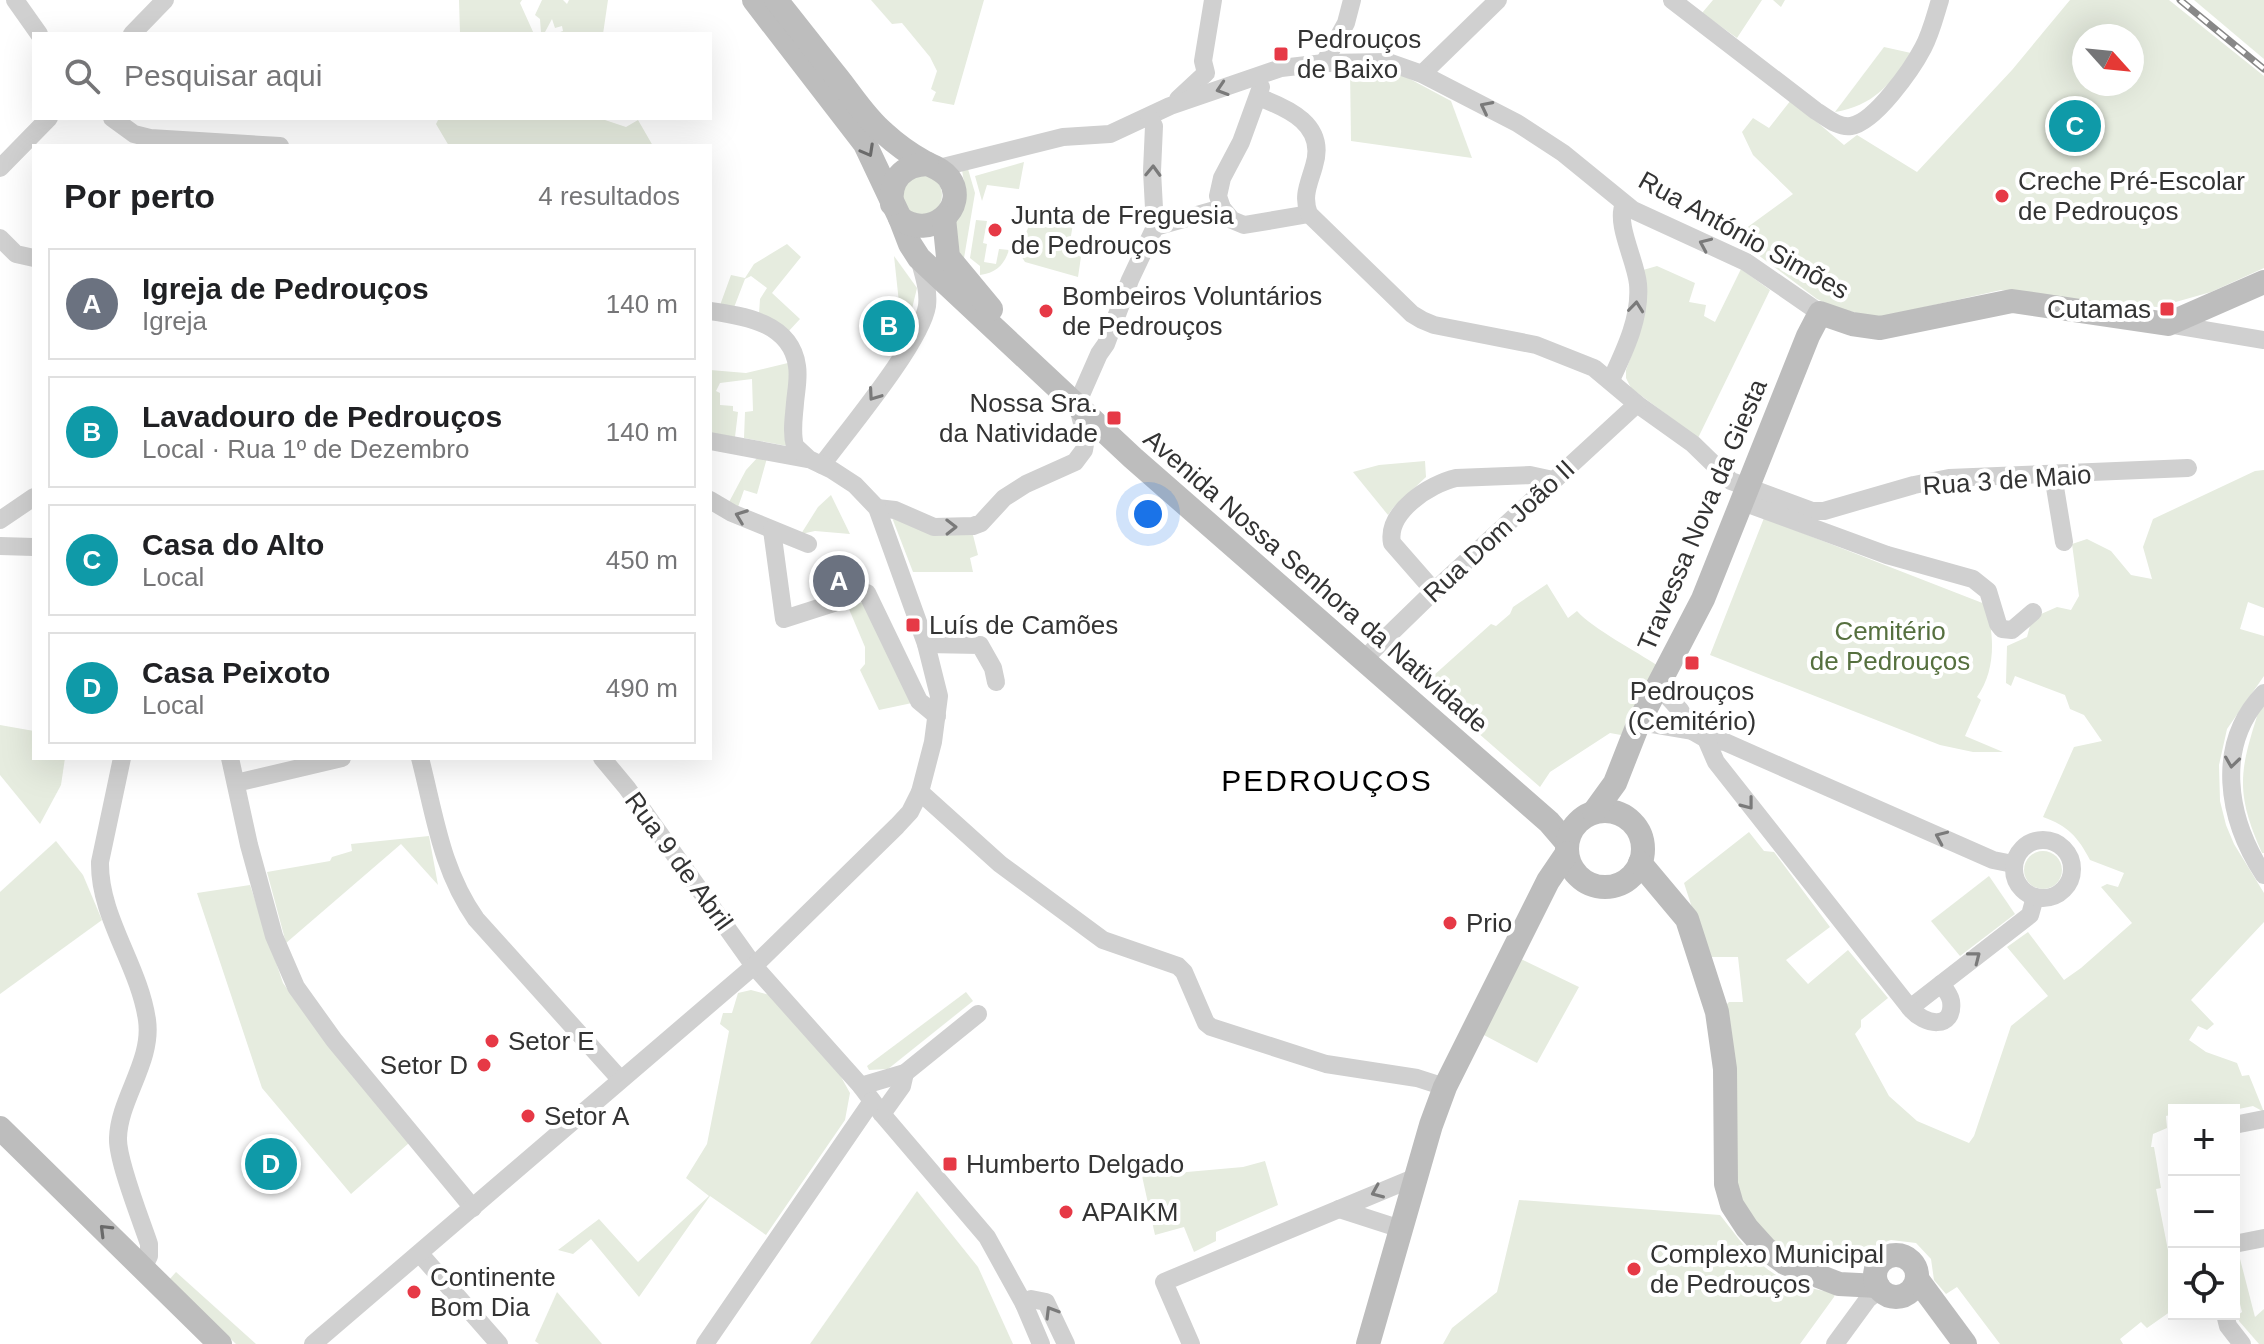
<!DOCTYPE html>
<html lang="pt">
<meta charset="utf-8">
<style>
body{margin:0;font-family:Arial,sans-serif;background:#f6f6f6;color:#202124}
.controls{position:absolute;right:24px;bottom:24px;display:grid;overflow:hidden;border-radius:0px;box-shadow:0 8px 32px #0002}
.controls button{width:72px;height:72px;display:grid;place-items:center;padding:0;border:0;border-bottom:2px solid #e0e0e0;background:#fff;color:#202124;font:40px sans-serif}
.compass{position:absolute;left:2072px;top:24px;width:72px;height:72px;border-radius:50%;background:#fff;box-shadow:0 8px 32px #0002;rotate:117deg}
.you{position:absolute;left:1148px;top:514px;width:28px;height:28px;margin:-20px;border:6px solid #fff;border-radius:50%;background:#1a73e8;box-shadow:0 0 0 12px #1a73e833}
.badge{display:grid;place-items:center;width:52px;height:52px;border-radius:50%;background:#ea580c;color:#fff;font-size:26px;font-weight:700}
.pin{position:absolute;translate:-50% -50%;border:4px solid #fff;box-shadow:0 2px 8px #0006}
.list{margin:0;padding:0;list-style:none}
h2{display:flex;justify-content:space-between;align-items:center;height:104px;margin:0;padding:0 32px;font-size:34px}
h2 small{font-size:26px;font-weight:400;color:#757577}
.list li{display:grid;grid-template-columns:52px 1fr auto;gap:24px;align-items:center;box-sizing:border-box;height:112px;margin:0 16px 16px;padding:0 16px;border:2px solid #e0e0e0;border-radius:0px}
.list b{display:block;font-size:30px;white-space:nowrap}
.list p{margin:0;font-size:26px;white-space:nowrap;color:#757577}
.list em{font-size:26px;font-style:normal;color:#757577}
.icon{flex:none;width:44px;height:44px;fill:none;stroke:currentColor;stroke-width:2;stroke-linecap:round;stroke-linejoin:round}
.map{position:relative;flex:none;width:2264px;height:1344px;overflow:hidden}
.search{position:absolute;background:#fff;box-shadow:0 8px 32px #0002;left:32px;top:32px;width:680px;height:88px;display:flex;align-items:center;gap:20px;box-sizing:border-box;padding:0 28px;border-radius:0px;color:#757577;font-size:30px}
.panel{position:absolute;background:#fff;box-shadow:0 8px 32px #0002;left:32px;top:144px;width:680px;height:616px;border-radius:0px}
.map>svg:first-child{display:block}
.green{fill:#e6ecdf;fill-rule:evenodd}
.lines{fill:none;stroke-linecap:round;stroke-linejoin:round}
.street{stroke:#d0d0d0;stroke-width:18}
.secondary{stroke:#bdbdbd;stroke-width:24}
.rail-casing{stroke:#888;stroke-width:7}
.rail{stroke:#fff;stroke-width:4;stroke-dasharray:12;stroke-linecap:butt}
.oneway{stroke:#7a7a7a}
.oneway2{stroke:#6a6a6a}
.poi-dot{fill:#e63946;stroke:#fff;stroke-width:3}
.labels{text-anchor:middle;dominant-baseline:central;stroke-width:8;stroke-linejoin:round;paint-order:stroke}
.poi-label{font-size:26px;fill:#333;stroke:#fff;text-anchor:start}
.street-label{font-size:26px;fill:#333;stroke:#fff}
.park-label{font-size:26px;fill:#56703f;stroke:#fff}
.quarter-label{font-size:30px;letter-spacing:2px;fill:#000;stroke:#fff}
</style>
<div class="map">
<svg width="2264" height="1344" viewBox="0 0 2264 1344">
<rect width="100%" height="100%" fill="#fff"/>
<g class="green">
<polygon points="459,0 522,0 520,3 534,34 460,34"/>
<polygon points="542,0 563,0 567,4 569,0 608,0 603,34 554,34 563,31 562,26 555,28 552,19 545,32 541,33 540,19 535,15"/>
<polygon points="871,0 984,0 954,105 932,101 936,92 931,89 937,71 930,57 902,23 892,24"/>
<polygon points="1713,0 1785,0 1781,7 1773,0 1762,0 1737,38 1702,13"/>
<path d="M2070 0H2169L2264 76V268L2211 292 2158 307 2096 304 2001 290 1876 318 1834 307 1817 299 1734 237 1793 194 1753 155 1742 132 1753 118 1769 128 1791 100 1844 145 1857 135 1917 172 2012 70ZM2084 36H2132V84H2084Z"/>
<polygon points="2194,0 2264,0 2264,59"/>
<path d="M1884 47 1911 53C1891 85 1872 106 1835 112Z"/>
<polygon points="1350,69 1395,71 1451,101 1472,158 1351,141"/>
<polygon points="439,118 599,118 626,127 638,120 653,146 449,146 436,124"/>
<polygon points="1024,162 1019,189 987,185 982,201 975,176"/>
<polygon points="968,169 975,193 963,264 959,260 955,219 965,188 962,170"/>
<circle cx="922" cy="195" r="20"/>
<polygon points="1032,219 1073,224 1069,247 1082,250 1078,277 1025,262 1018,251"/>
<path d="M976 220 987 221 983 243 987 244 984 262 996 264 999 249 1009 250C1004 265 996 273 980 275V266L970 258Z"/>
<polygon points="787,244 801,257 772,293 800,319 787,333 759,314 760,299 767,288 751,276 745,279 733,310 719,308 731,275 745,278 754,264"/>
<polygon points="894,256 917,288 909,321 900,312"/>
<polygon points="1657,266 1695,283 1689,302 1706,305 1704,316 1715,322 1741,269 1770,290 1698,438 1631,388 1626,378 1626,370 1640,332 1643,270"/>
<polygon points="792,362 787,446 744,438 745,412 753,411 752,379 720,383 716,391 720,393 720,405 733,406 733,411 738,412 735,437 710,435 710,370 746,373"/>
<polygon points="758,457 767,458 757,494 744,490 738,507 728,504 746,470"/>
<polygon points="1425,461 1426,477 1393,508 1388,515 1353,472 1379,465"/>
<path d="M2264 470V608L2248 602 2240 629 2264 636V676L2227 729 2219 765 2220 801 2226 825 2234 844 2264 893V922L2191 1000 2214 1024 2207 1030 2198 1026 2189 1040 2206 1052 2237 1063 2242 1076 2249 1075 2264 1112 2253 1106 2234 1110H2174V1114L2166 1116 2167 1128 2153 1134 2151 1147H2154L2161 1188 2156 1189 2174 1281V1309L2147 1328 2141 1322 2120 1339 2123 1344H2000L1957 1287 1946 1294 1934 1280 1931 1259 1916 1243 1891 1240 1874 1246 1857 1261 1845 1265 1826 1264 1823 1267 1786 1254 1748 1213 1735 1185 1724 1007 1729 1002H1743L1738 957H1708L1684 883 1749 832 1764 851 1774 852 1830 927 1786 960 1808 984 1848 950 1888 998 1861 1020V1027L1855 1034 1889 1096 1917 1121 1969 1143 1974 1136 2011 1026 2048 996 2007 947 2028 932 2064 980 2081 968 2132 923 2101 887 2107 884 2118 887 2124 873 2090 860C2078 837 2068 826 2043 817L2074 747 2102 741 2084 715 2070 709 2065 695 2015 676 2011 686 2006 683 2007 646 2027 637 2032 618 2057 607 2071 610 2079 596 2072 544 2087 539 2111 551 2131 575 2152 579 2143 547 2153 519 2255 471Z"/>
<polygon points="831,495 850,534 815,531 801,534 818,507"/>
<polygon points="891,515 972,531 978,555 970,558 973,572 913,572"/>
<path d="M1764 518 1985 604C1995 633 1996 671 1977 697L1981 700 1965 736 2003 752H1973L1940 745 1710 655Z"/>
<path d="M1547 584 1568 618 1577 611C1593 629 1636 651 1658 666L1621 735 1610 733 1550 772 1540 787 1423 685 1491 624 1496 626 1510 614 1513 607Z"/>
<polygon points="846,602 866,603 912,703 879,710 860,670 865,664 865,647"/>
<path d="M2264 703V853H2262C2234 791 2240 769 2260 707Z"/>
<polygon points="0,725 34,731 34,758 65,758 61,785 40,824 0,775"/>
<polygon points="429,836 438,885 401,844 286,943 267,872 330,861 332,857 352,851 351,844"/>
<polygon points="56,841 83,875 102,920 0,994 0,892"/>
<circle cx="2043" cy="870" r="19"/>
<polygon points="1989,876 2015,914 1960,956 1931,921"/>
<polygon points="250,885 283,983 331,1049 409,1143 351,1194 262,1088 197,893"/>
<polygon points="1521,959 1579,987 1537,1063 1482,1034"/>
<polygon points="751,990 770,995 840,1075 850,1093 845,1120 766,1235 710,1196 639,1297 591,1239 573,1254 558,1250 599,1219 638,1262 709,1196 686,1178 707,1144 729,1031 720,1024 723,1013 732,1013 738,993"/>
<polygon points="966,992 973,1001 888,1069 869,1070 867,1066"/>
<polygon points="1265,1161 1278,1205 1216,1232 1216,1241 1194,1252 1184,1227 1155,1235 1142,1176 1243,1167"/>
<polygon points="917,1191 978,1267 1013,1344 810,1344"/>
<path d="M1519 1200 1720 1215C1759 1264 1765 1280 1830 1292L1835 1294 1834 1297 1800 1344H1443L1452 1328 1497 1292Z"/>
<polygon points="2239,1255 2255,1317 2264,1309 2264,1344 2259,1344 2239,1321 2238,1315 2242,1312 2234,1279 2234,1256"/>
<polygon points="176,1272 256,1344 236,1344 169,1280"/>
<polygon points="557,1292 602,1344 539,1344 535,1341"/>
</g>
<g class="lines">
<g class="street">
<polyline points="15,0 39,34"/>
<path d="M1672 0 1816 111C1826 117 1838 128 1851 126 1875 122 1912 69 1923 48 1931 33 1935 16 1940 0"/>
<polyline points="132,34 165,0"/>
<polyline points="1324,63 1346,23 1352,0"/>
<polyline points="1422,74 1498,0"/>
<polyline points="1261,87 1241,142 1222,178 1218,196 1222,208 1232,220 1244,225 1309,214"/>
<path d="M1258 97C1288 108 1327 125 1314 166 1309 184 1302 196 1309 214L1412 314 1422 320 1434 325 1536 345 1594 368 1637 404 1693 444 1731 481 1812 511H1824L1914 485 1949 478 2188 468"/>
<polyline points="1178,99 1206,73 1203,61 1213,0"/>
<polyline points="112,118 134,134 150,138 280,146"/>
<polyline points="0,168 49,118"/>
<polyline points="939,168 1063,137 1110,134 1170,106 1281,68 1324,63 1388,62 1422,74 1517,123 1563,153 1633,210 1746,262 1820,313"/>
<polyline points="1155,227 1222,208"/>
<polyline points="0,238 16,254 34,258"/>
<polyline points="2168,324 2264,340"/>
<path d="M1611 380C1625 350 1641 317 1638 284 1636 261 1615 224 1624 204"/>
<polyline points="710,441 807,459"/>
<path d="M822 465C847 431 921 343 927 306 929 289 923 274 919 258"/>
<polyline points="2053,475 2064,542"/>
<polyline points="710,500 732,513 808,544"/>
<polyline points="1740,501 1887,555 1973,579 1988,591 1998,624 2002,629 2012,630 2033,612"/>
<polyline points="877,508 895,510 934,527 973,526 981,523 1004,498 1026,484 1075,462 1084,450 1086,438 1077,404 1099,354 1106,344 1130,280 1155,227 1152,171 1154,126 1149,117"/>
<polyline points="0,520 34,497"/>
<polyline points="772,530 784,619 834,603"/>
<polyline points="0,546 34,547"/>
<path d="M1434 591 1392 543C1386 512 1430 484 1456 478L1530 475 1553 480"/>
<polyline points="867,593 919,701 937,716"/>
<polyline points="926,644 980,645 993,668 996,682"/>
<polyline points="1362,661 1434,591 1637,404"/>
<polyline points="1658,686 1680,710 1692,731"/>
<path d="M2264 693C2214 745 2227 819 2264 875"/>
<polyline points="1639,722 1692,731 1706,739 1725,742 1993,860 2013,864"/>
<polyline points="1706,739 1716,762 1910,1008 2030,915 2035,897"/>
<path d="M122 758 100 862C99 917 139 965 147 1020 153 1061 119 1099 118 1138 117 1160 141 1220 149 1244V1256L143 1268"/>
<polyline points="230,758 249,845 274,936 296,987 334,1040 473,1208"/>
<path d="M420 758C435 816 441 869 476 919L620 1079"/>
<polyline points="602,758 627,788 754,966 861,1086 882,1114 987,1237 1024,1304 1041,1344"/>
<polyline points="236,783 342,758"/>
<polyline points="920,792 1000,864 1103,940 1178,966 1184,972 1206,1023 1211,1027 1326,1064 1417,1078 1445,1087"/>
<circle cx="2043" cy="869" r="29"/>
<path d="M1910 1008C1924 1026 1955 1030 1951 1001 1950 995 1945 989 1941 984"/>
<polyline points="861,1086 905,1073 978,1014"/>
<polyline points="882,1114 902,1086 905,1073"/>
<polyline points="2234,1125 2264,1119"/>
<polyline points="1339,1209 1401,1229"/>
<polyline points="2234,1244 2264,1238"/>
<polyline points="420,1254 499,1344"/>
<polyline points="1024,1304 1031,1299 1046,1302 1066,1344"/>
<polyline points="2225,1314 2228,1326 2242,1344"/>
<path d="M313 1344 754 966 897 826 910 812 920 792 933 742 939 696 926 644 877 508 855 485 832 470 809 459 795 446C791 432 794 417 795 403 796 391 799 378 797 366 791 323 745 316 710 311"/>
<polyline points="705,1344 872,1101"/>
<polyline points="1191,1344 1164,1282 1416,1177"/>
<polyline points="1835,1344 1868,1299 1880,1289"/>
</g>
<g class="secondary">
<polyline points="754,0 865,144 900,218 910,244 919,258 1133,458 1549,822 1567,843"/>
<path d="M776 0C798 27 819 55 841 82 854 99 867 119 884 133 896 144 910 154 924 162 933 167 942 169 949 178 970 208 929 241 900 218"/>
<path d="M892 204C889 180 903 165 927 164"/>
<polyline points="944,218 948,257 991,309"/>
<circle cx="1605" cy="849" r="38"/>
<polyline points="1594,812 1615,783 1639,722 1703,599 1808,336 1820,313 1852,324 1880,328 2012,301 2168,324 2264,282"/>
<polyline points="1640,863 1687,919 1717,1012 1725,1069 1726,1184 1732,1205 1747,1228 1766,1249 1785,1263 1839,1284 1878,1286"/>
<polyline points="0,1128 220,1344"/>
<circle cx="1896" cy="1276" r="21"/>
<polyline points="1917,1279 1965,1344"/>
<polyline points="1368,1344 1431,1125 1445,1087 1548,881 1567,853"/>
</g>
<g class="rail-casing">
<polyline id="rail" points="2180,0 2264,69"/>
</g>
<use href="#rail" class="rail"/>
</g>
<defs><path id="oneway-chevron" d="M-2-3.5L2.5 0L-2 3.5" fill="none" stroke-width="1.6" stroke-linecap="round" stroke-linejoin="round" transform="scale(2)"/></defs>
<g class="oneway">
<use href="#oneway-chevron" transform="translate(1222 89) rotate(162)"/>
<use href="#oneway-chevron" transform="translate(1486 107) rotate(-153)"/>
<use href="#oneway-chevron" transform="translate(1153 171) rotate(-88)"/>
<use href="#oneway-chevron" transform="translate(1705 244) rotate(-156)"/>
<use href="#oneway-chevron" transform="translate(1636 307) rotate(-84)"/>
<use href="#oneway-chevron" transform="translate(874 395) rotate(125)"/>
<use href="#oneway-chevron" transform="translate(741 516) rotate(-159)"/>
<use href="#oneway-chevron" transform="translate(951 527) rotate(-1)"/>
<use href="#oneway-chevron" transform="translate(2232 762) rotate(98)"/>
<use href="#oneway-chevron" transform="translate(1748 804) rotate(52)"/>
<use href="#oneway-chevron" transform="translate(1941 837) rotate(-156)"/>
<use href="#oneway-chevron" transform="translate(1975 957) rotate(-38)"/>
<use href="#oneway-chevron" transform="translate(1377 1192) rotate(157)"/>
<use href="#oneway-chevron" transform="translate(1051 1312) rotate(-121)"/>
</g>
<g class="oneway2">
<use href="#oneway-chevron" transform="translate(868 151) rotate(61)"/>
<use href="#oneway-chevron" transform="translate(105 1230) rotate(-135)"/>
</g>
<g class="poi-dot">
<rect x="1273" y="46" width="16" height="16" rx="4"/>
<circle cx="2002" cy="196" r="8"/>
<circle cx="995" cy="230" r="8"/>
<rect x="2159" y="301" width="16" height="16" rx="4"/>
<circle cx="1046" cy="311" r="8"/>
<rect x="1106" y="410" width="16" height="16" rx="4"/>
<rect x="905" y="617" width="16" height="16" rx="4"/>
<rect x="1684" y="655" width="16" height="16" rx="4"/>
<circle cx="1450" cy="923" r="8"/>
<circle cx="492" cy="1041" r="8"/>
<circle cx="484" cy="1065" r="8"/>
<circle cx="528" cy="1116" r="8"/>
<rect x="942" y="1156" width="16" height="16" rx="4"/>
<circle cx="1066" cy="1212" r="8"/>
<circle cx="1634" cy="1269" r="8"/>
<circle cx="414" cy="1292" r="8"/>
</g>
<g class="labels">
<g class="poi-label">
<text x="1297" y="39">Pedrouços<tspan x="1297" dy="30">de Baixo</tspan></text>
<text x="2018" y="181">Creche Pré-Escolar<tspan x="2018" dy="30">de Pedrouços</tspan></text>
<text x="1011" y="215">Junta de Freguesia<tspan x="1011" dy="30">de Pedrouços</tspan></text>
<text x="1062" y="296">Bombeiros Voluntários<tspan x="1062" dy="30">de Pedrouços</tspan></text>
<text x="2151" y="309" text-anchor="end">Cutamas</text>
<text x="1098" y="403" text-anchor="end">Nossa Sra.<tspan x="1098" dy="30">da Natividade</tspan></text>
<text x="929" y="625">Luís de Camões</text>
<text x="1692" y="691" text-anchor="middle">Pedrouços<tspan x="1692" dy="30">(Cemitério)</tspan></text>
<text x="1466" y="923">Prio</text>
<text x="508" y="1041">Setor E</text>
<text x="468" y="1065" text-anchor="end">Setor D</text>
<text x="544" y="1116">Setor A</text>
<text x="966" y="1164">Humberto Delgado</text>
<text x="1082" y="1212">APAIKM</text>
<text x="1650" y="1254">Complexo Municipal<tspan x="1650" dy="30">de Pedrouços</tspan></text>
<text x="430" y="1277">Continente<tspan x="430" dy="30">Bom Dia</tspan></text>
</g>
<g class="street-label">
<text transform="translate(1744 235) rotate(29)">Rua António Simões</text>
<text transform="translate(2007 480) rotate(-4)">Rua 3 de Maio</text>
<text transform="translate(1702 515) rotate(-67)">Travessa Nova da Giesta</text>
<text transform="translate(1499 531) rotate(-43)">Rua Dom João II</text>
<text transform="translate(1316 581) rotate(41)">Avenida Nossa Senhora da Natividade</text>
<text transform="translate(679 861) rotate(54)">Rua 9 de Abril</text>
</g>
<g class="park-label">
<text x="1890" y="631">Cemitério<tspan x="1890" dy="30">de Pedrouços</tspan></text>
</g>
<g class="quarter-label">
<text x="1327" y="780">PEDROUÇOS</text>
</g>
</g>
</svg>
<div class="controls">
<button>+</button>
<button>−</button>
<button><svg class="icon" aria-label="locate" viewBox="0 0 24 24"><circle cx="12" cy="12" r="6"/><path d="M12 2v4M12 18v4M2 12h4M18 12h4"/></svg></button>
</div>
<svg class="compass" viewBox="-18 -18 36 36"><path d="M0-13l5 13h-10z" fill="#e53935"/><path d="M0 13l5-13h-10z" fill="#757577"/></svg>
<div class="you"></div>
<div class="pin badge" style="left:839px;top:581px;background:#6b7280">A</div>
<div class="pin badge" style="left:889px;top:326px;background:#0f9aa8">B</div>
<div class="pin badge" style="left:2075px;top:126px;background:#0f9aa8">C</div>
<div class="pin badge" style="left:271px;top:1164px;background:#0f9aa8">D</div>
<div class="search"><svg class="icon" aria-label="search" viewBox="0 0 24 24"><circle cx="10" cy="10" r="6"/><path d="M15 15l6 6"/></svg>Pesquisar aqui</div>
<section class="panel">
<h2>Por perto<small>4 resultados</small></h2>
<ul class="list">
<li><span class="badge" style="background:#6b7280">A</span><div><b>Igreja de Pedrouços</b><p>Igreja</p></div><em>140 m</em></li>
<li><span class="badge" style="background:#0f9aa8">B</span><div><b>Lavadouro de Pedrouços</b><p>Local · Rua 1º de Dezembro</p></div><em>140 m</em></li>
<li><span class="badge" style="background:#0f9aa8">C</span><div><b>Casa do Alto</b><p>Local</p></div><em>450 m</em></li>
<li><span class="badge" style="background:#0f9aa8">D</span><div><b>Casa Peixoto</b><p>Local</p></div><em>490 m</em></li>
</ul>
</section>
</div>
